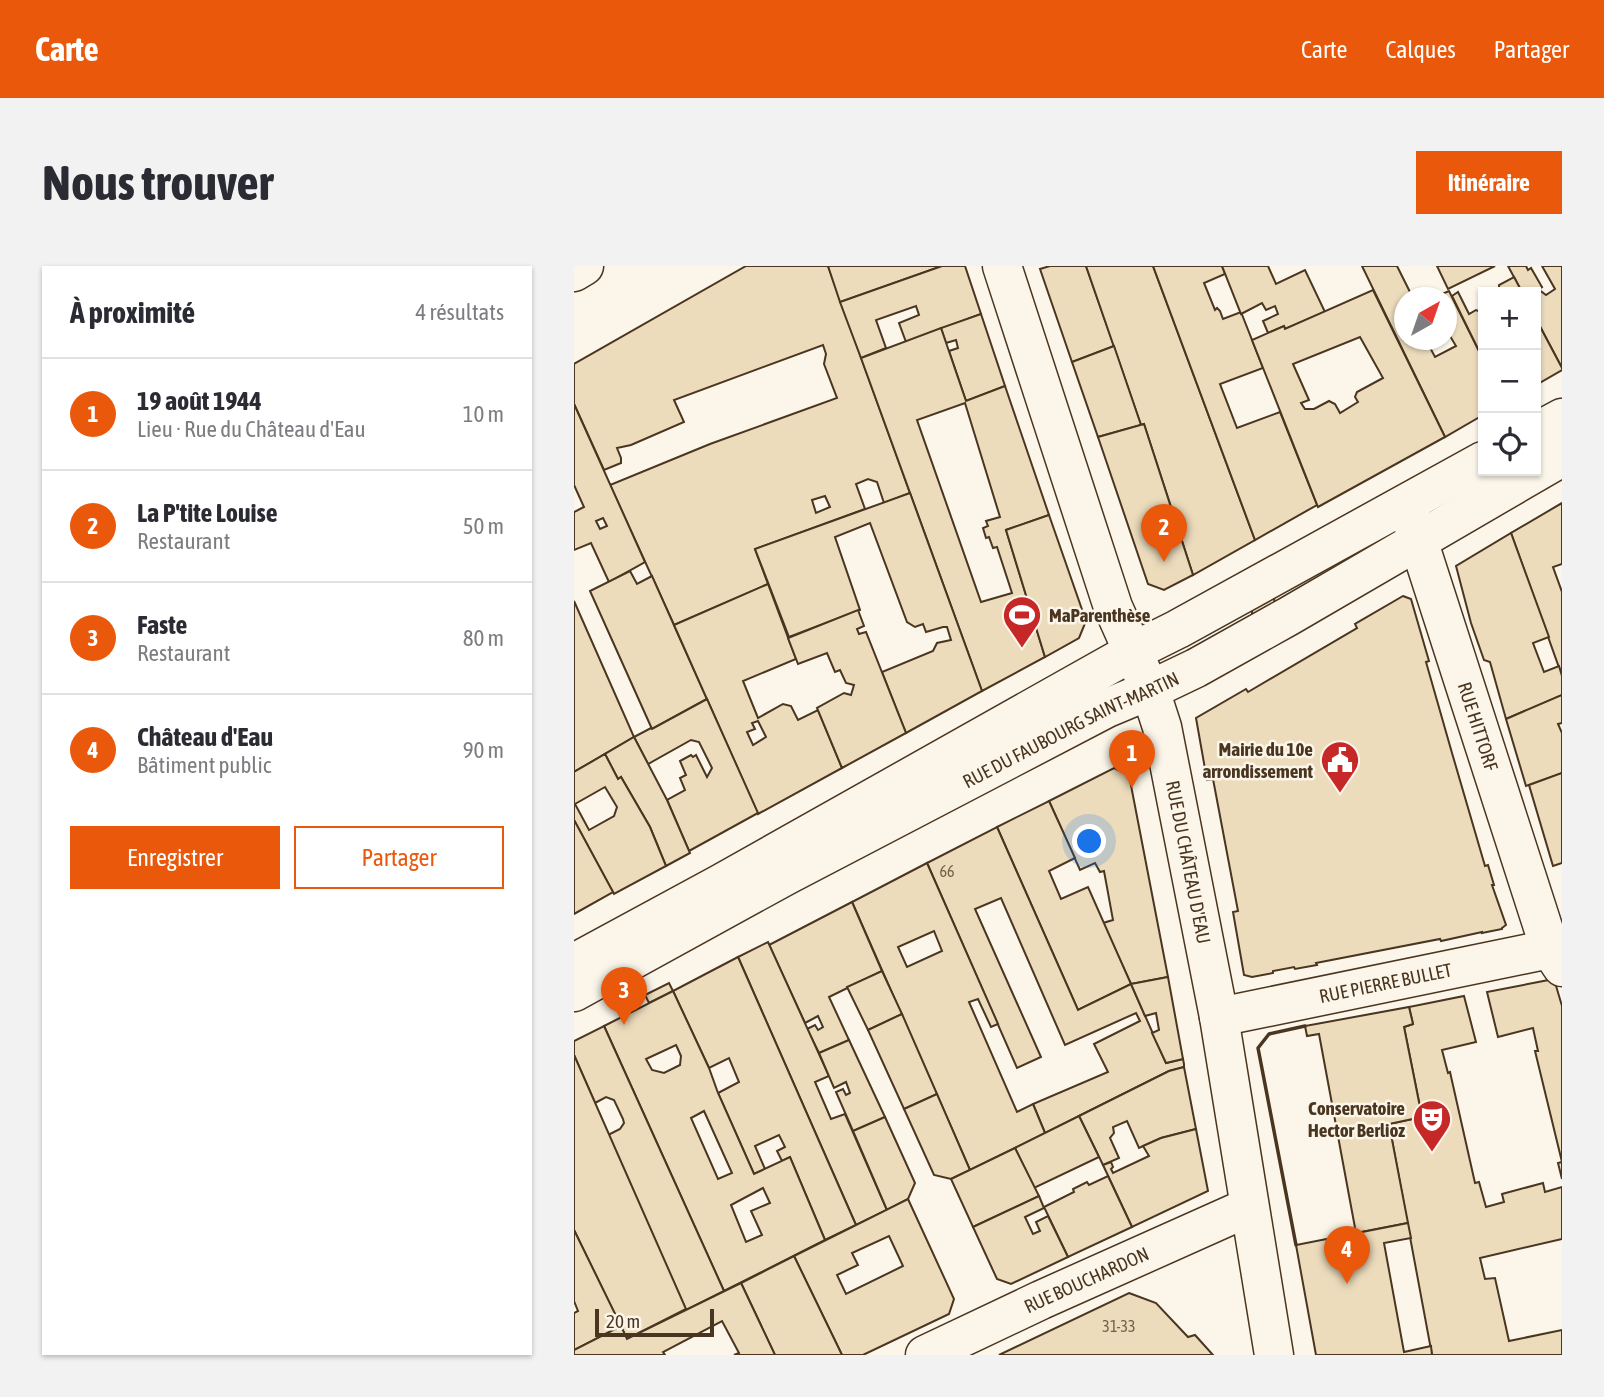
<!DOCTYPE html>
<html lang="fr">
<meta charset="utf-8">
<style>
body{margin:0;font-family:"Asap Condensed",sans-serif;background:#f2f2f3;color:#2b2b33}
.controls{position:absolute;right:21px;top:21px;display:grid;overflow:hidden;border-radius:0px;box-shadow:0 2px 5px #0004}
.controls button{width:63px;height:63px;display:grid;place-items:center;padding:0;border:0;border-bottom:2px solid #e1e1e2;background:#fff;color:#2b2b33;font:35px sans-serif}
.compass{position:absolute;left:820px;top:21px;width:63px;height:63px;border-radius:50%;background:#fff;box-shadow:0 2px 5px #0004;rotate:40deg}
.scale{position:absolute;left:21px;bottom:18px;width:119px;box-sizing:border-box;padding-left:7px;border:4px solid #4a3520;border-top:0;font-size:19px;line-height:24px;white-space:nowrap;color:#4a3520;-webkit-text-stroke:5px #fbf6e9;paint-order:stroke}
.you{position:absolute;left:516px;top:576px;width:24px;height:24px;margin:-18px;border:5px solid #fff;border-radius:50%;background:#1a73e8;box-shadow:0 0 0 10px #1a73e833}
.badge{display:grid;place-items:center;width:46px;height:46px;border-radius:50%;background:#ea580c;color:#fff;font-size:23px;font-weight:700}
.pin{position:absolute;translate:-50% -58px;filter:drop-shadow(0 2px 4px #0008)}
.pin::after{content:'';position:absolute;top:37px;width:24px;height:21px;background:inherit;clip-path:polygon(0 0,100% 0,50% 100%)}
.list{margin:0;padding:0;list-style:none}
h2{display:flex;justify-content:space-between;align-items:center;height:91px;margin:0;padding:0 28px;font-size:30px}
h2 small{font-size:23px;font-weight:400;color:#7c7c81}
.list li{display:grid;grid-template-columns:46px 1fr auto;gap:21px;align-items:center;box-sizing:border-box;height:112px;padding:0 28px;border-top:2px solid #e1e1e2}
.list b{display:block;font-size:26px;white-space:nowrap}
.list p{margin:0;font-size:23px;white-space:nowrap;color:#7c7c81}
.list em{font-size:23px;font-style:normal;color:#7c7c81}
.actions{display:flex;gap:14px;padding:21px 28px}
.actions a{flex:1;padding:16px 0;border:2px solid #ea580c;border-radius:0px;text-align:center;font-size:24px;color:#ea580c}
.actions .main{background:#ea580c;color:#fff}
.icon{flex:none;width:38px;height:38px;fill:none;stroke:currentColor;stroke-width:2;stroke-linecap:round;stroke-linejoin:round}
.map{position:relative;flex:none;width:988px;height:1089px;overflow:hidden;border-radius:0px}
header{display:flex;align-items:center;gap:42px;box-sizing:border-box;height:98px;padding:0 35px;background:#ea580c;color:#fff}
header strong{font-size:33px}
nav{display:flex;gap:38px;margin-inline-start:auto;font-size:24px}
.intro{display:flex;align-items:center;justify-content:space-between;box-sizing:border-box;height:168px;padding:0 42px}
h1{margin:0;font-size:49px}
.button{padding:18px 32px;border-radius:0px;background:#ea580c;color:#fff;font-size:24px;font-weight:700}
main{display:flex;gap:42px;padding:0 42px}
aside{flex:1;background:#fff;border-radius:0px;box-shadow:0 2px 5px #0004}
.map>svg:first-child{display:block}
.building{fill:#ecdcbc;stroke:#4a3520;stroke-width:2;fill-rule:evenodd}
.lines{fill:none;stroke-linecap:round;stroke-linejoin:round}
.minor-casing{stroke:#4a3520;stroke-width:41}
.major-casing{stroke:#4a3520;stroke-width:41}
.minor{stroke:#fbf6e9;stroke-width:38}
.major{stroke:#fbf6e9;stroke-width:38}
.wall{stroke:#4a3520;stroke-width:3.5}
.labels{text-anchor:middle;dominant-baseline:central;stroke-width:5;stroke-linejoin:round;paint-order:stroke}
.number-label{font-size:16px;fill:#725f47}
.poi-label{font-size:19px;font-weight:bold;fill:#4a3520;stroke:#fbf6e9;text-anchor:end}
.street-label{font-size:19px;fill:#4a3520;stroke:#fbf6e9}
</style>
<header>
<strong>Carte</strong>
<nav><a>Carte</a><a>Calques</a><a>Partager</a></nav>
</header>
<div class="intro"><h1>Nous trouver</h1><a class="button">Itinéraire</a></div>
<main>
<aside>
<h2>À proximité<small>4 résultats</small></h2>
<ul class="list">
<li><span class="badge">1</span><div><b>19 août 1944</b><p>Lieu · Rue du Château d'Eau</p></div><em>10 m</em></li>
<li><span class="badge">2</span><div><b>La P'tite Louise</b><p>Restaurant</p></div><em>50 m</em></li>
<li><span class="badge">3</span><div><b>Faste</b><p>Restaurant</p></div><em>80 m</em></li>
<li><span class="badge">4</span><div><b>Château d'Eau</b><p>Bâtiment public</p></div><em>90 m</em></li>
</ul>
<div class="actions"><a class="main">Enregistrer</a><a>Partager</a></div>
</aside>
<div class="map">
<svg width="988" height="1089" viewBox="0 0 988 1089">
<rect width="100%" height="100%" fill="#fbf6e9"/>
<g class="building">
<path d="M172 0H254L336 227 310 237 303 216 294 213 282 218 291 243 181 283 194 318 100 359 36 219 136 178 263 132 250 98 252 88 249 79 100 134 110 156 57 179 43 182 47 192V197L30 204 0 138V98ZM251 230 256 241 242 247 238 234Z"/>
<polygon points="254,0 368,0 266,36"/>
<polygon points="368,0 391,0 407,48 332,76 325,57 345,49 342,40 302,54 312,82 287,92 266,36"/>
<polygon points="476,0 512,0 540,80 498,96 466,3"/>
<polygon points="512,0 579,0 681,274 619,309 570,158 567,159"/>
<polygon points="579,0 648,0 651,8 630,17 641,44 643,42 646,45 649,53 667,46 689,102 646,118 663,162 706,146 743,239 681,274"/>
<polygon points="648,0 694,0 702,18 731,4 751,46 711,63 710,60 694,67 689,55 704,48 701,40 692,44 688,37 667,48"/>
<polygon points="788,0 823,0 839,32 830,32 830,74 852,74 861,91 882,80 873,65 876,59 872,53 872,32 867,32 868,28 875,25 909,93 909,149 871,171"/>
<polygon points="863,0 921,0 874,23"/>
<polygon points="934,0 952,0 954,4 957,2 968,21 964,23 972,29 981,23 968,0 988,0 988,102 962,53 962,26 948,26"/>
<polygon points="940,11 948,26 925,26 925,19"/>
<path d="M799 24 871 171 744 241 678 74 710 60 711 63ZM786 71 809 112 783 126 781 131 784 136 766 147 761 138 755 135 740 143H731L727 137 735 134 719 98Z"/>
<polygon points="884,26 895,48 902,44 907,46 909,49 909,93 878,30"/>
<polygon points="407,48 431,120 392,135 375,85 384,82 382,74 372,77 367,62"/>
<polygon points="962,53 988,102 988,104 962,119"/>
<path d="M367 62 392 135 431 120 475 249 432 264 471 391 408 425 287 92ZM391 137 426 251 412 255 414 260 409 262 412 272 415 271 419 282 423 281 438 327 407 336 343 154Z"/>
<polygon points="540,80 567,159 524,171 498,96"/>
<path d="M0 138 71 296 35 316 17 277 0 284V246L10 241 0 219ZM29 252 33 260 26 263 22 255Z"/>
<polygon points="570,158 619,309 590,324 574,318 524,171"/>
<polygon points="336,227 408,425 332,467 308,406 359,385 363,377 377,374 373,361 369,361 352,366 349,358 341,361 333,356 296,257 261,271 286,344 215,371 181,283"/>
<polygon points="988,237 988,298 979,301 988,326 988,410 937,267"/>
<polygon points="475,249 512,355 505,372 471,391 432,264"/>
<polygon points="937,267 975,371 959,377 970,406 985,400 988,410 988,429 932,453 916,396 910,394 897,357 882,300"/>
<polygon points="56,305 63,318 78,310 133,433 78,463 16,325"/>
<path d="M194 318 222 393 169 415 184 452 209 438 217 440 224 454 244 444 268 502 184 548 100 359ZM184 455 192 471 179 479 173 466 181 463 178 457Z"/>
<polygon points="700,330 701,342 678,355 678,342"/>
<polygon points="829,330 837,333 855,395 852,396 878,487 911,600 914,599 920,619 918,619 932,659 928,662 928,663 908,667 908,666 867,675 866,673 742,697 743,699 721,703 720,701 699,705 699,707 678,711 670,709 659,646 664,645 639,513 633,514 622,452 672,423 674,426 783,362 781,358"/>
<polygon points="0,335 60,471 0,506"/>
<polygon points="284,344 290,360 283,363 285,368 292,366 332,467 268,502 243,442 270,427 277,429 280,419 272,417 266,404 261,406 253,387 224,398 214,372"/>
<polygon points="988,429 988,457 984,458 988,467 988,507 952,520 932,453"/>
<polygon points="133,433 184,547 115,585 93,534 111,524 106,512 112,509 106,495 117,489 119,491 122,489 133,511 138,502 125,476 117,474 74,498 60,471 77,462 78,463"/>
<polygon points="60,471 93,534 116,587 92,600 76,561 47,511 44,513 31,488"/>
<path d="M31 488 44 513 47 511 76 561 92 600 40 628 0 554V506ZM31 521 43 541 40 550 15 564 1 538Z"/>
<polygon points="540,502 555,509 594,711 557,718 529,657 539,654 530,605 526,606 521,597 506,604 475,535"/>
<polygon points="988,507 988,597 979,600 955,519"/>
<polygon points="475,535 501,592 475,605 487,633 514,621 557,718 504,744 423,561"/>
<polygon points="0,554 39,626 0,648"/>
<polygon points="423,561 504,744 557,718 592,797 609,793 610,798 610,801 595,805 471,867 459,838 534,806 520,778 566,755 562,747 491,779 427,632 401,643 467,791 443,802 353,597"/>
<path d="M353 597 424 758 417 761 404 733 395 736 443 846 459 838 471 867 396 904 278 636ZM360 665 368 685 333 701 324 681Z"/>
<polygon points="278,636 308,705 255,731 275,774 245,787 233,763 241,759 244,764 249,761 244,750 231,757 195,679"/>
<polygon points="194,676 255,810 241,816 257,853 271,848 313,944 282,959 164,691"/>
<polygon points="164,691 282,959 251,974 216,891 208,895 203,885 211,881 205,869 181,880 191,903 180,908 144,827 165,816 155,792 135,802 99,725"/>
<polygon points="308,705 328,748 294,764 273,721"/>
<polygon points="594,711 609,793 592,797 578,767 585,764 582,747 571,750 557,718"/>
<polygon points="980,713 988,740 988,913 984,897 988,896 961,785 964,785 959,762 924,771 913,726"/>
<polygon points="95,717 99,725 75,737 71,729"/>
<path d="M99 725 135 802 144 827 180 908 216 891 251 974 150 1025 30 760ZM102 779 107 790 106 799 90 807 78 804 72 793ZM130 845 158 907 144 913 117 852ZM189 922 196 937 177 945 188 969 172 976 157 939Z"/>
<polygon points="890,730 902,776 868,784 874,807 876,806 901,917 905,916 912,941 930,936 928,928 969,917 971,926 988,921 988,973 906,992 911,1013 921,1012 935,1075 988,1064 988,1089 858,1089 815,858 848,851 830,761 839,758 835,741"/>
<polygon points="835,741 839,758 830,761 848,851 815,858 834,957 782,967 745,768 733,770 731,760"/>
<polygon points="328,748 363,828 330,843 294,764"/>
<polygon points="30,760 150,1025 112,1044 34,869 46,863 50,857 49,853 40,834 32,831 21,837 0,789 0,775"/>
<polygon points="275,774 311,851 279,865 262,826 269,823 272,829 276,827 272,816 260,822 245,787"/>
<polygon points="0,789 112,1043 53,1073 0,964"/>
<polygon points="610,801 622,863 587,872 565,882 553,855 539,861 540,867 536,872 545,892 529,899 505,850 595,805"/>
<polygon points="363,828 396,904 377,913 360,909 330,843"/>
<polygon points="505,850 525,891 460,922 441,882"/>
<polygon points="311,851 341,917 334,933 313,944 279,865"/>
<polygon points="622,863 634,925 558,961 529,899 537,896 539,901 537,903 539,907 575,890 569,880 587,872"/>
<polygon points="441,882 465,930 399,961 377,913"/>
<polygon points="534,910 558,961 494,991 470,941 500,926 499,923 513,916 515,919"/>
<polygon points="465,930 470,942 451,951 459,968 466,965 462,956 474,950 494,991 437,1018 423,1013 399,961"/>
<path d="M334 933 380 1033 375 1048 289 1089H268L220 990ZM315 970 329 1000 272 1028 263 1009 284 999 278 987Z"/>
<polygon points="834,957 837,972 810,977 830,1086 857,1080 858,1089 742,1089 722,979"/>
<polygon points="0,964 47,1060 0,1084 0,1047 4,1045 0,1035"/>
<polygon points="220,990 268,1089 201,1089 167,1017"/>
<polygon points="167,1017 201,1089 160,1089 165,1087 148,1055 89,1086 91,1089 0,1089 0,1084 47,1060 53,1073"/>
<polygon points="555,1027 582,1037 614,1071 621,1069 639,1089 425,1089"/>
</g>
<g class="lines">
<g class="minor-casing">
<g id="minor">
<path id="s1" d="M428 0 539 341 576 424 588 461 645 751 700 1089"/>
<path id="s2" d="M836 249 976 683 988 701"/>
<path id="s3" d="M0 726 213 609 533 442 576 424 622 402 715 350 988 191"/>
<path id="s4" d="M645 751 976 683"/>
<path id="s5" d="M351 1089 467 1034 675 941"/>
</g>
</g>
<g class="major-casing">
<g id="major">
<polyline points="0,6 10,0"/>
<polyline points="962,166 988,152"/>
<polyline points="0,697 146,618 560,385 604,363 909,195"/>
</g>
</g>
<use href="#minor" class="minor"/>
<use href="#major" class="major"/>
<polyline class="wall" points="722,979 684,782 695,768 731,760"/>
</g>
<defs>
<g id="stadium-pin" transform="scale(2.0125)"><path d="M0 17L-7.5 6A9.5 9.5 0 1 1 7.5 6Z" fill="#c62828" stroke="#fbf6e9"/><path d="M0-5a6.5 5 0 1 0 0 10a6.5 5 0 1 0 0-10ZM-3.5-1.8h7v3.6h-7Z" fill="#fff"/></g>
<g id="civic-pin" transform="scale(2.0125)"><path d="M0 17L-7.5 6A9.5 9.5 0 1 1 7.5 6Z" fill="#c62828" stroke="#fbf6e9"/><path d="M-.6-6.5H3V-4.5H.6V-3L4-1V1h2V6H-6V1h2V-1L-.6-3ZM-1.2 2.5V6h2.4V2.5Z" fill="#fff"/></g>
<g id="theatre-pin" transform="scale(2.0125)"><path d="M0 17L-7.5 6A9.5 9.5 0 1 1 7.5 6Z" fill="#c62828" stroke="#fbf6e9"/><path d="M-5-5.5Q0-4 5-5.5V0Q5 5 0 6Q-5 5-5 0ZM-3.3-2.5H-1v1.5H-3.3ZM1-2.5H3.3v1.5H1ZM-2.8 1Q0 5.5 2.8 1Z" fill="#fff"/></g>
</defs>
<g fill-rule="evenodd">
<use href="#stadium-pin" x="448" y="349"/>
<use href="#civic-pin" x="766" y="494"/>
<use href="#theatre-pin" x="858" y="853"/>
</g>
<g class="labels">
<g class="number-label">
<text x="373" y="605">66</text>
<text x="545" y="1060">31-33</text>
</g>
<g class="poi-label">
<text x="475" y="349" text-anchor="start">MaParenthèse</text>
<text x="739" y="483">Mairie du 10e<tspan x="739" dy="22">arrondissement</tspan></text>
<text x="831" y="842">Conservatoire<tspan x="831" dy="22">Hector Berlioz</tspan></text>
</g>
<g class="street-label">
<text stroke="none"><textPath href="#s2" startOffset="222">RUE HITTORF</textPath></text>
<text stroke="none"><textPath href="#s3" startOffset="562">RUE DU FAUBOURG SAINT-MARTIN</textPath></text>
<text stroke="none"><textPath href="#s1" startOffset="626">RUE DU CHÂTEAU D'EAU</textPath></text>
<text stroke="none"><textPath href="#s4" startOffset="170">RUE PIERRE BULLET</textPath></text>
<text stroke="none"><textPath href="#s5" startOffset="178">RUE BOUCHARDON</textPath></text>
</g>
</g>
</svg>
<div class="controls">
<button>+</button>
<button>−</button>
<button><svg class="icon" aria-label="locate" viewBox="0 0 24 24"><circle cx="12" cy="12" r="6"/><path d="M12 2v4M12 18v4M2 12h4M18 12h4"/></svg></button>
</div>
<svg class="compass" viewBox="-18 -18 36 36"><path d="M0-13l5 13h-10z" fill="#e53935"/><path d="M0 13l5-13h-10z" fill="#7c7c81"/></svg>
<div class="scale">20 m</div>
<div class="you"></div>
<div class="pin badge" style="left:558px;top:522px">1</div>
<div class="pin badge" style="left:590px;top:296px">2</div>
<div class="pin badge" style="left:50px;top:759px">3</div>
<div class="pin badge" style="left:773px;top:1018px">4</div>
</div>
</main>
